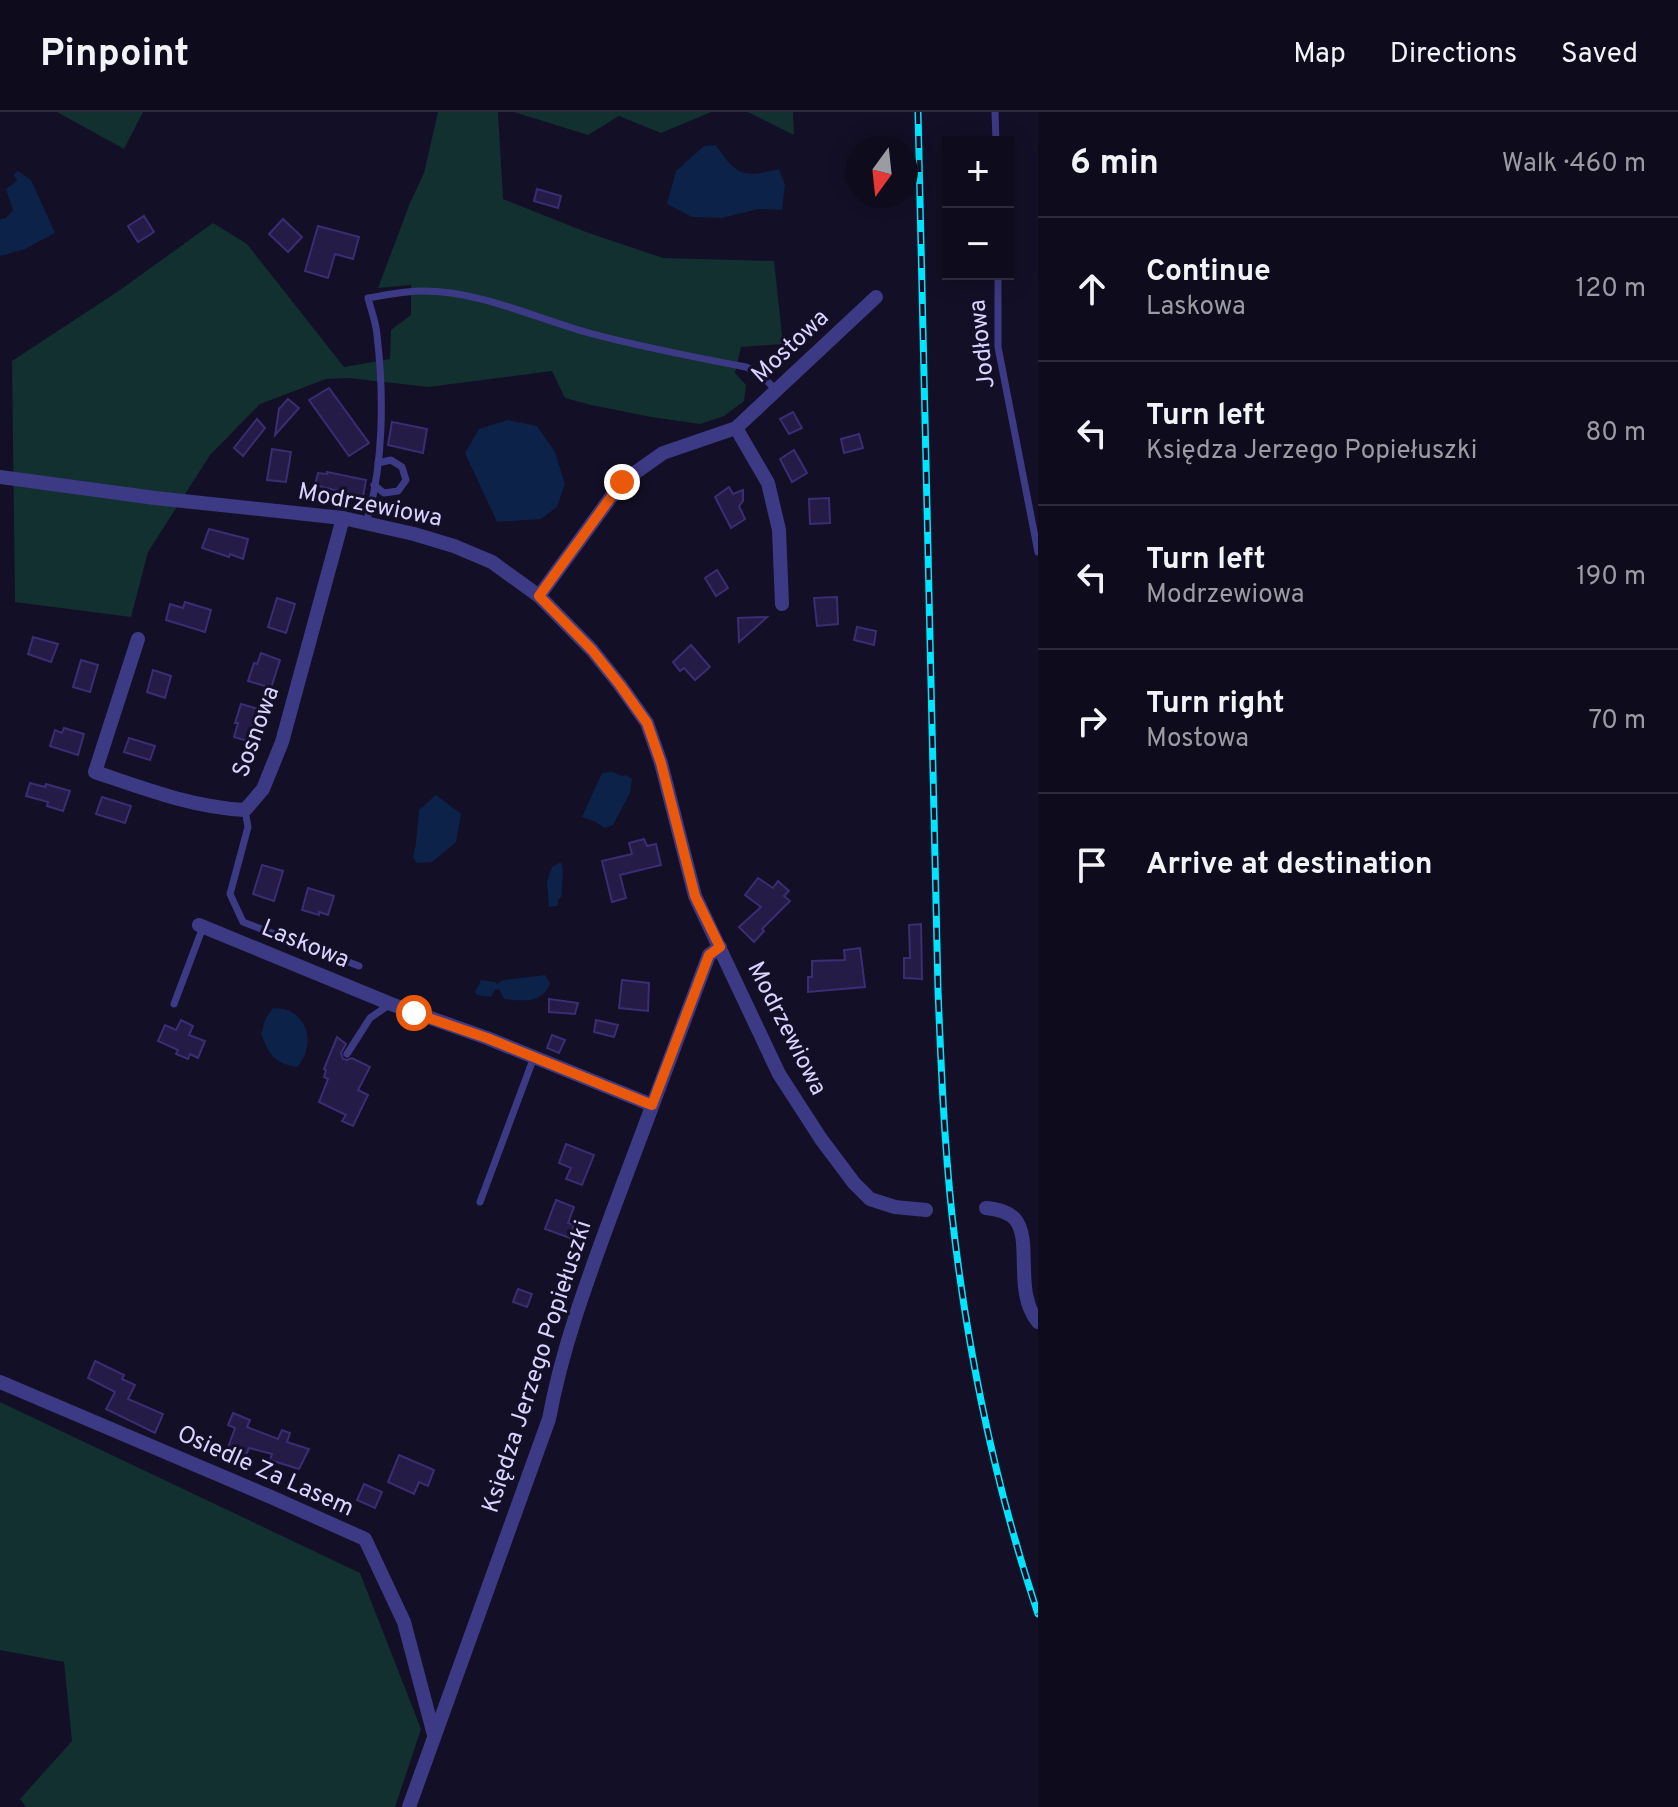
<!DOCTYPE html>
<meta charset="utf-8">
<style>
body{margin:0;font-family:Overpass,sans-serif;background:#171425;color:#f1f3f6}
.controls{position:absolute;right:24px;top:24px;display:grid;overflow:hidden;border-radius:0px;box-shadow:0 4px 20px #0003}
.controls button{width:72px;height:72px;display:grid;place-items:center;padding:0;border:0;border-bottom:2px solid #2e2b3b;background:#0e0b1c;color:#f1f3f6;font:40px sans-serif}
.compass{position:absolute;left:846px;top:24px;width:72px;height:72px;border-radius:50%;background:#0e0b1c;box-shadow:0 4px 20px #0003;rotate:195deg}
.stop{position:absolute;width:24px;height:24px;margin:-18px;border:6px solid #ea580c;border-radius:50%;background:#fff}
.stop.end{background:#ea580c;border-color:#fff;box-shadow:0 2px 8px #0008}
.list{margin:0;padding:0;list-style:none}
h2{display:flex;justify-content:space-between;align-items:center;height:104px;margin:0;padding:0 32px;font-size:34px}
h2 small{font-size:26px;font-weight:400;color:#9b9ba3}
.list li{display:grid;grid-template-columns:52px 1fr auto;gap:24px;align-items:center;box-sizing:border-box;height:144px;padding:0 32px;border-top:2px solid #2e2b3b}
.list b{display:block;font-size:30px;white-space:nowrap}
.list p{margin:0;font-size:26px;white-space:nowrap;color:#9b9ba3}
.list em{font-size:26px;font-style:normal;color:#9b9ba3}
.icon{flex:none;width:44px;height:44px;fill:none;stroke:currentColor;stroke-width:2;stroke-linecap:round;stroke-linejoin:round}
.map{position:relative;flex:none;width:1038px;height:1695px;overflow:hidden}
header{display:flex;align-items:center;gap:48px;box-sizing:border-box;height:112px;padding:0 40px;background:#0e0b1c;border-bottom:2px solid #2e2b3b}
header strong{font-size:38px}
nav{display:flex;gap:44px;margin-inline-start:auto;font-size:28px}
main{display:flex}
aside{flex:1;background:#0e0b1c}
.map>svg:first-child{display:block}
.green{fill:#12302f}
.water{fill:#0c2248}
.building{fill:#241b47;stroke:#3b2d73;stroke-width:2}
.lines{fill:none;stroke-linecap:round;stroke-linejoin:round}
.lane{stroke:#3d3a85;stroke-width:7}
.street{stroke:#3d3a85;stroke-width:14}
.rail-casing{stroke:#00e5ff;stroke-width:7}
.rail{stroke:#130f26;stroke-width:4;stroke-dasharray:12;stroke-linecap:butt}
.route{stroke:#ea580c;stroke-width:10}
.labels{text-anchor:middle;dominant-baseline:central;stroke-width:6;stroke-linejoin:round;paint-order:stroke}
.street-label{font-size:24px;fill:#d9d4ff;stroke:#130f26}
</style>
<header>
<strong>Pinpoint</strong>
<nav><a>Map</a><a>Directions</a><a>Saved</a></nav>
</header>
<main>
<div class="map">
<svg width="1038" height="1695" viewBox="0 0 1038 1695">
<rect width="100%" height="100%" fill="#130f26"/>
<g class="green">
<polygon points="57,0 143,0 124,37"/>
<polygon points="438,0 498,0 503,87 586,120 663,146 774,149 783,232 741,235 735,261 746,273 744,289 724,304 700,312 651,305 591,293 565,286 552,259 428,275 349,266 326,267 260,292 210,343 148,440 131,505 15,490 12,249 120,178 213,111 247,132 344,255 390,247 391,218 411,203 411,173 378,176 410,91 424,61"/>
<polygon points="514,0 711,0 661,21 619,4 588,23"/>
<polygon points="748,0 793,0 794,23"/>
<polygon points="0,1290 360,1461 421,1617 395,1695 26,1695 20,1687 72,1629 64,1550 0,1538"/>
</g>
<g class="water">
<path d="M716 33C736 64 744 66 779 57L785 73 782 98 758 97 722 106 692 105 667 92 676 59 704 34Z"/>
<polygon points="18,59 31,68 55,121 25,137 0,144 0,107 6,106 13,98 6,77 17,69 14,63"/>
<polygon points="508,308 537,314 555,340 565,372 557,395 541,407 497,410 465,341 479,317"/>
<polygon points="613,660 622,664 626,663 632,667 630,681 613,713 605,716 594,709 582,705 602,661"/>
<polygon points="436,683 461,702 456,730 432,750 417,751 413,745 416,731 419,698"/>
<path d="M561 750C565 759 561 774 562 784L558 788V794L549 795 547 770 552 755Z"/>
<path d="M545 863 550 871C543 892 522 889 504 887L499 877 495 878 491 885 477 883 475 880 481 868 495 870 497 872 503 868Z"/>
<path d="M273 896C278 897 283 896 287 898 312 908 313 938 297 955 273 951 270 943 261 922L266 906Z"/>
</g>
<g class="building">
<polygon points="537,77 561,84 558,96 534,89"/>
<polygon points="144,104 154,120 138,130 128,114"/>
<polygon points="283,107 302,125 288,140 269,122"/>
<polygon points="318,114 359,125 353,147 335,142 328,166 305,159"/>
<polygon points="329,276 369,331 349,344 309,288"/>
<polygon points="288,287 299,296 275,323 279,297"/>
<polygon points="793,300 802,316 789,322 780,307"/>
<polygon points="257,307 265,316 243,344 234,336"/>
<polygon points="392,310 427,317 423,341 388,333"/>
<polygon points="859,322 863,336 844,341 841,327"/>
<polygon points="272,337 291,340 286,370 267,368"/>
<polygon points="794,338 807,361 792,370 780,347"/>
<polygon points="327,360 366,368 363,385 315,373 318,361 327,362"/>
<polygon points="729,375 733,382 743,378 743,389 739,394 745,407 731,416 715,385"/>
<polygon points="829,386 830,411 810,412 809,387"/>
<polygon points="209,417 248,427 243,447 230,442 229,445 202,436"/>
<polygon points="717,458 728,476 716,484 705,466"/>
<polygon points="837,485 838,512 817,514 814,486"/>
<polygon points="277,486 295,492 286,521 268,515"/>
<polygon points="185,490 211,498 205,520 166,508 170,492 183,496"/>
<polygon points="767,505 754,517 739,530 738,506"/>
<polygon points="857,515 876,519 874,533 854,528"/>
<polygon points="33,525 58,532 51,550 28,542"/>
<polygon points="691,533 710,555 695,568 684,556 680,559 673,550"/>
<polygon points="261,541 280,548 271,576 248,569 254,551 257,552"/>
<polygon points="81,548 98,553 90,580 73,575"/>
<polygon points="153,558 171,564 165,586 147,580"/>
<polygon points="241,592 258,597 253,615 256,616 251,630 234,625 238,611 235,611"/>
<polygon points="64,616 84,622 78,643 50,634 55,618 62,621"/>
<polygon points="129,626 155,634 150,648 124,640"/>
<polygon points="30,671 45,675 46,672 70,679 63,699 47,694 48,690 26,684"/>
<polygon points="102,685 131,694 125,711 96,702"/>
<polygon points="644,727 647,734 656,732 661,753 620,763 626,786 612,790 602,749 632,742 629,731"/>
<polygon points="262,753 283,759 274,789 253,782"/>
<polygon points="758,766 773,776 778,769 789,779 784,784 790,789 762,817 764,819 754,830 739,815 761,795 745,783"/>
<polygon points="308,776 334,784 328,803 319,800 319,803 302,798"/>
<polygon points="921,812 922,867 904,866 904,846 910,846 909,813"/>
<polygon points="860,836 865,875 808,880 808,865 812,865 812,849 845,848 844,838"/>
<polygon points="622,868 649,871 648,899 619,896"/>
<polygon points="549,887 578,891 575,902 549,900"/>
<polygon points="181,908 193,914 189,923 205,929 198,946 190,942 188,947 176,942 178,938 158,929 165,913 176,918"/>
<polygon points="596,908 618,913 614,925 594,920"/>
<polygon points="552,923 565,928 559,941 547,936"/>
<polygon points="337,925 346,932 341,941 343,947 347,948 352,946 370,955 358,978 368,983 353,1014 342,1009 346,1003 319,990 328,967 324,965 326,958 324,957"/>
<polygon points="566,1032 594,1043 582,1073 566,1067 571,1056 559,1051"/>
<polygon points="556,1088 574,1095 568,1111 574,1113 570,1126 545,1117"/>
<polygon points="518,1177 532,1182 527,1195 513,1190"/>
<polygon points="95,1249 124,1263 122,1267 135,1273 128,1287 163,1302 155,1321 106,1297 115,1280 88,1266"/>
<polygon points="233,1301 250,1308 247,1315 278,1327 282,1318 290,1321 287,1330 309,1337 299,1357 270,1348 272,1342 249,1336 241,1355 227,1348 229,1343 226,1341 235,1316 228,1313"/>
<polygon points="399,1343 434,1358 428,1374 419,1370 414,1382 388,1370"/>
<polygon points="364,1372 382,1380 375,1396 357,1388"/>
</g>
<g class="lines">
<g class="lane">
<polyline points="995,0 996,30"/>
<polyline points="998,162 998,235 1038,440"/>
<polyline points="374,373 384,381 398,379 406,368 402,355 391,348 378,351"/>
<path d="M366 411C384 354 384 282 377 223 376 210 371 198 368 186 386 183 405 179 423 179 480 179 535 206 589 221 641 235 693 245 746 255L759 261 777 279"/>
<polyline points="245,698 248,715 230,782 243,810 359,854"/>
<polyline points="174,892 203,815"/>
<polyline points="347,942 370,906 389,893"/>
<polyline points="480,1090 534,945"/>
</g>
<g class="street">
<polyline points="736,316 768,371 779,418 782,492"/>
<polyline points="0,365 155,386 343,406 414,422 454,434 492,450 539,484 592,538 620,573 647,611 661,651 695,784 779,962 821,1027 854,1071 870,1087 895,1095 926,1098"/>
<polyline points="539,484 622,370 663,341 736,316 876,185"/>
<path d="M138 527 95 660C145 677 192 695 245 698L263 677 282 630 343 406"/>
<polyline points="199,813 391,892 487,926 652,993"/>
<path d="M986 1096C997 1097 1007 1099 1015 1107 1033 1128 1013 1180 1038 1210"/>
<polyline points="0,1270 271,1385 365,1427 404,1510 434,1623"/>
<path d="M409 1695 549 1307C562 1236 587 1169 612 1101 644 1015 676 929 709 843L720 835"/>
</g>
<g class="rail-casing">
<path id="rail" d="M918 0 938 878C941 953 944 1028 952 1103 967 1238 995 1373 1038 1502"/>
</g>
<use href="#rail" class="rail"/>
</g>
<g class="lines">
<polyline class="route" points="414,901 487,926 652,993 709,843 720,835 695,784 661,651 647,611 620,573 592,538 539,484 622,370"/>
</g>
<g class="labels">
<g class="street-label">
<text transform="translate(983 232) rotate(-96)">Jodłowa</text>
<text transform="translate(791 235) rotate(-43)">Mostowa</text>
<text transform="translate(370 394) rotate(11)">Modrzewiowa</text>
<text transform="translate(257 620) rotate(-70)">Sosnowa</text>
<text transform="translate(305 833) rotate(22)">Laskowa</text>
<text transform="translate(786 917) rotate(63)">Modrzewiowa</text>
<text transform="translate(538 1255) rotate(-72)">Księdza Jerzego Popiełuszki</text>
<text transform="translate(265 1360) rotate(24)">Osiedle Za Lasem</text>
</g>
</g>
</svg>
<div class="controls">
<button>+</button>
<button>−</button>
</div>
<svg class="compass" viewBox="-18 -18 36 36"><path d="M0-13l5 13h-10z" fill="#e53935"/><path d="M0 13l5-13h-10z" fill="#9b9ba3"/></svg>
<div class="stop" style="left:414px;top:901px"></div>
<div class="stop end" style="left:622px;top:370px"></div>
</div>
<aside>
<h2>6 min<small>Walk · 460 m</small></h2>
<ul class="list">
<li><svg class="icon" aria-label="ahead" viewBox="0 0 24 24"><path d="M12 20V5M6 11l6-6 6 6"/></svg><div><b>Continue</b><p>Laskowa</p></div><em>120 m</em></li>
<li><svg class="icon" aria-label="left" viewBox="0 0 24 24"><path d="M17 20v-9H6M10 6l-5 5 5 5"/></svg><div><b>Turn left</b><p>Księdza Jerzego Popiełuszki</p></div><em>80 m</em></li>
<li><svg class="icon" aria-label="left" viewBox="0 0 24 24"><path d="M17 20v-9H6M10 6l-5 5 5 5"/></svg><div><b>Turn left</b><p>Modrzewiowa</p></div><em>190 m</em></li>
<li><svg class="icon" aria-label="right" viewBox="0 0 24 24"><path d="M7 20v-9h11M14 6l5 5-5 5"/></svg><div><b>Turn right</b><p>Mostowa</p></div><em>70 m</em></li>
<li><svg class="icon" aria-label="arrive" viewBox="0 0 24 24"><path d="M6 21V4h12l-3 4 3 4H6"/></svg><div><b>Arrive at destination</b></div></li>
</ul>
</aside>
</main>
